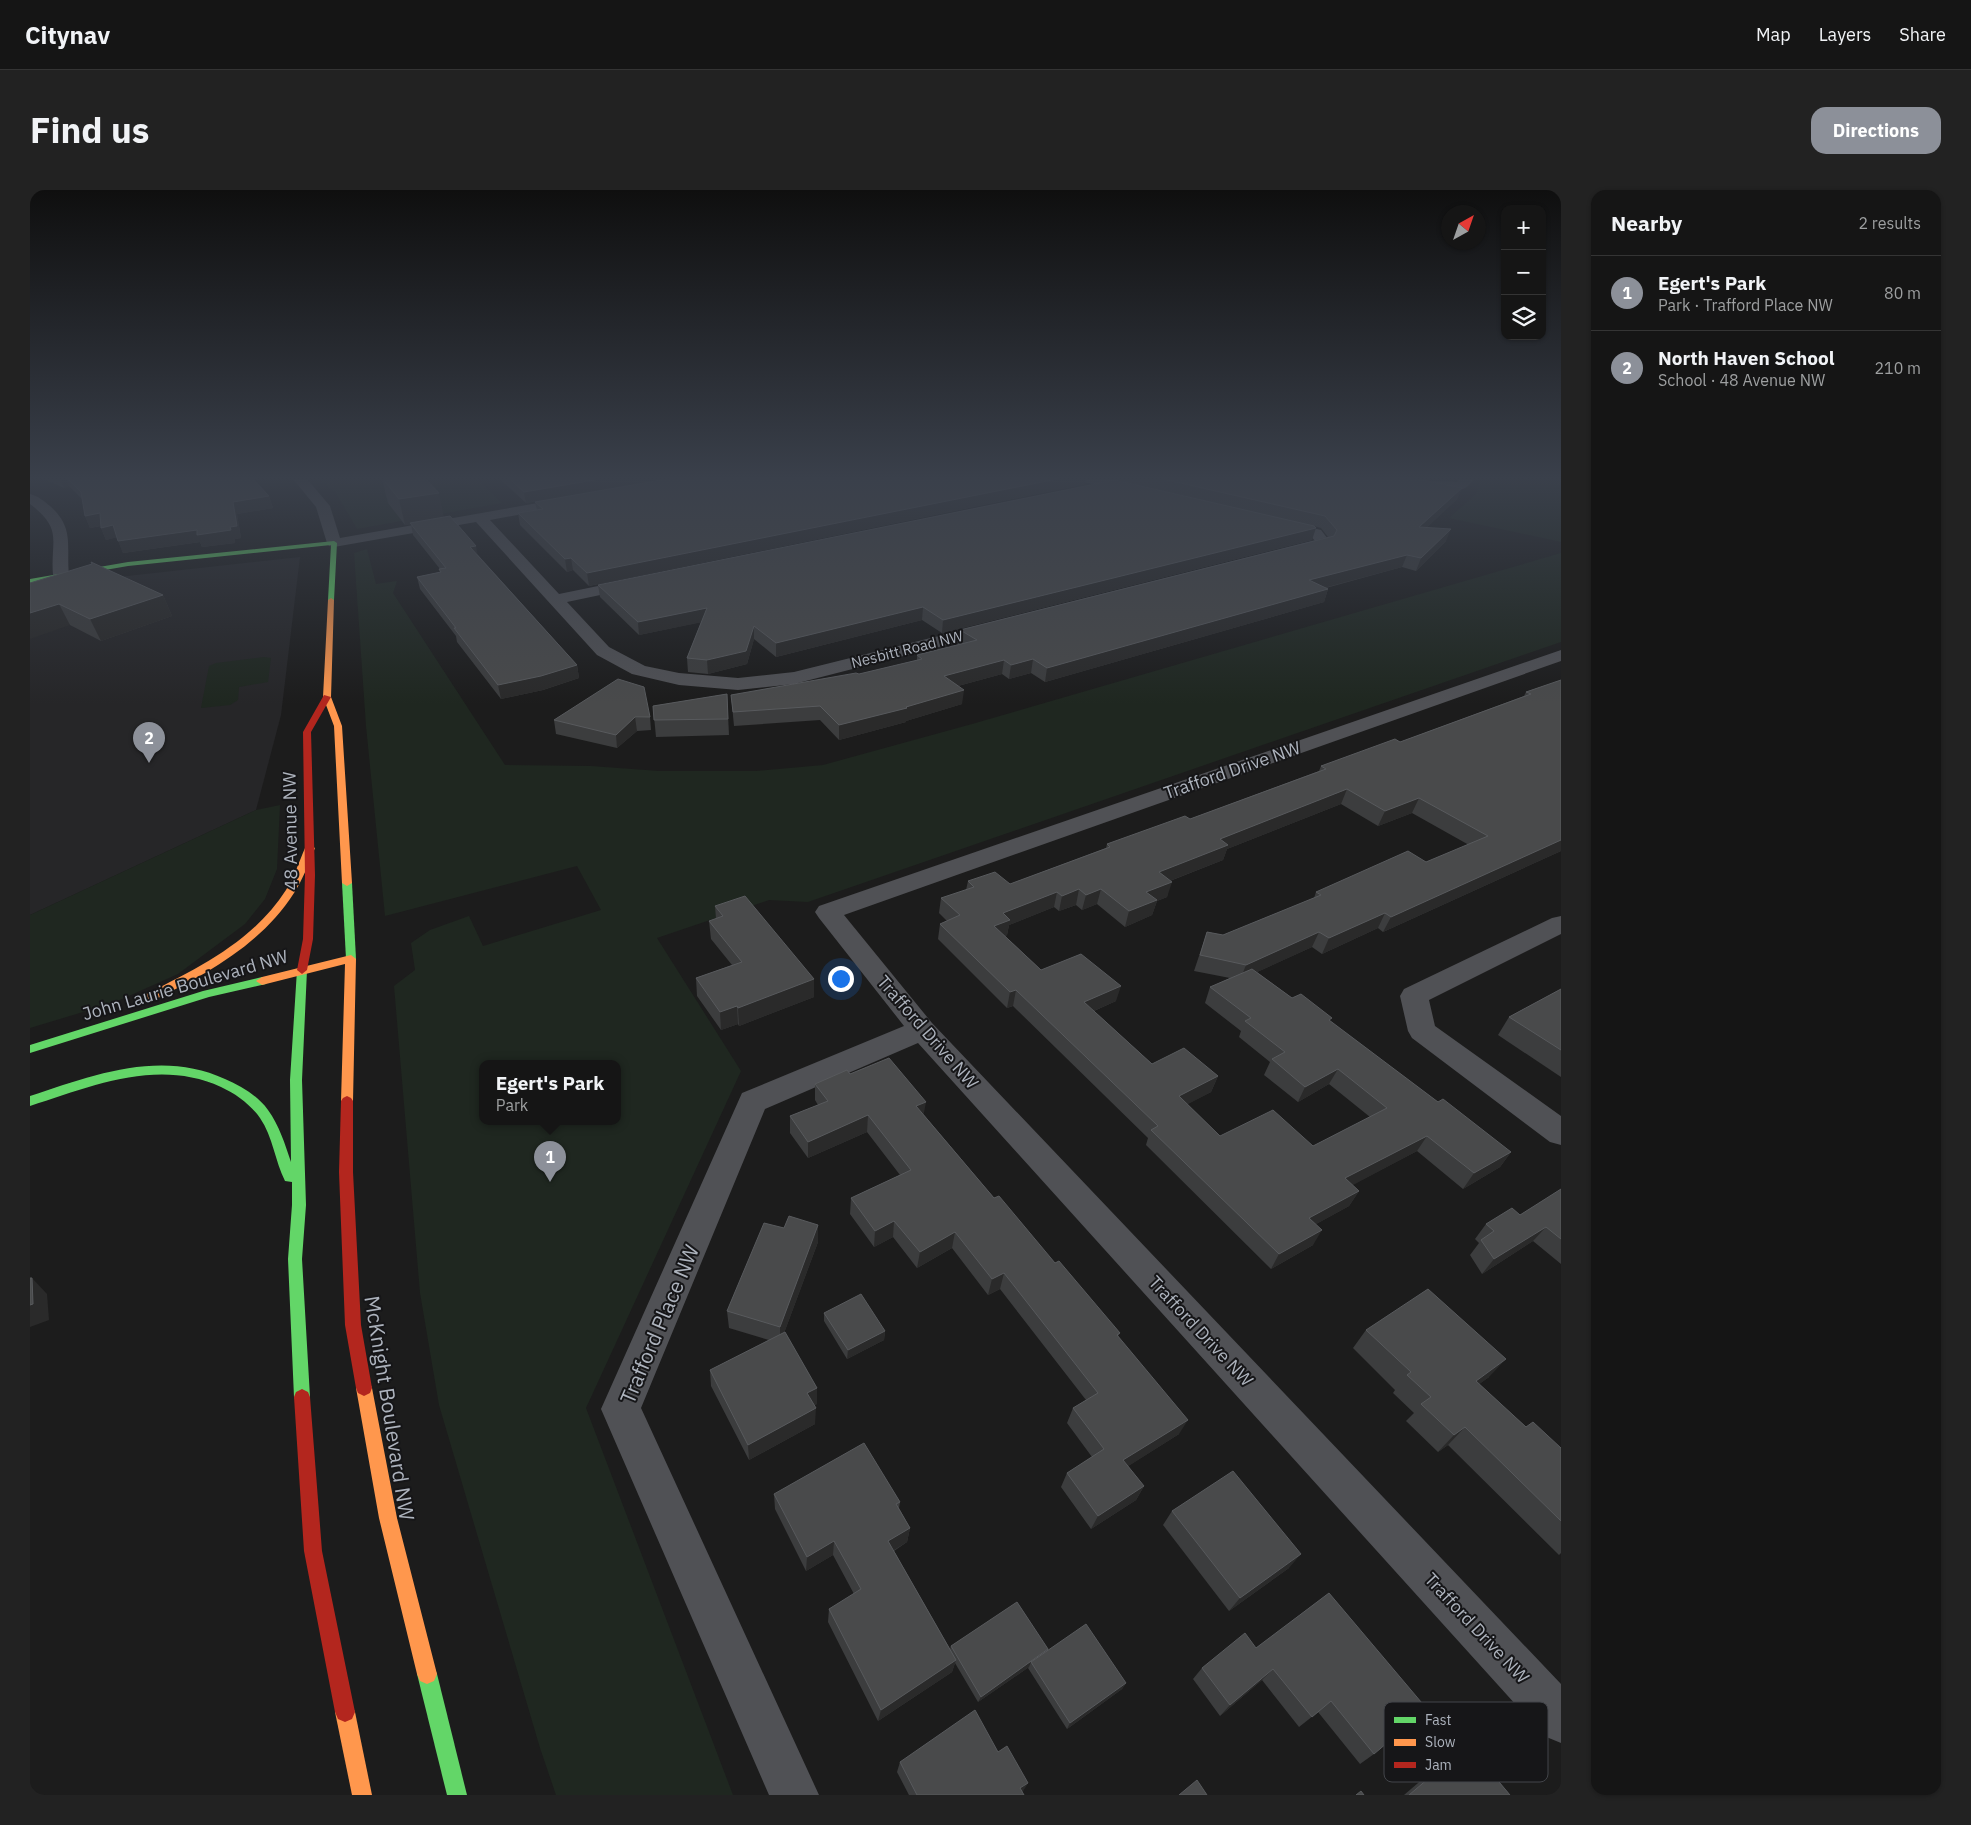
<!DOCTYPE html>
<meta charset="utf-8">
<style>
body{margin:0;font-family:"IBM Plex Sans",sans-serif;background:#222;color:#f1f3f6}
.controls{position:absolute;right:15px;top:15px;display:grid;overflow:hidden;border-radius:10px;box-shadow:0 1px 4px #0004}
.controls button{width:45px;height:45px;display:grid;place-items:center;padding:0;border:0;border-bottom:1px solid #343434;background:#151515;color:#f1f3f6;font:25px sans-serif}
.compass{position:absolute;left:1411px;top:15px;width:45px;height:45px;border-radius:50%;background:#151515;box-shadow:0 1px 4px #0004;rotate:40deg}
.you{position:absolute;left:810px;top:788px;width:18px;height:18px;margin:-12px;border:4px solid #fff;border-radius:50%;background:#1a73e8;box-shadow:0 0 0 8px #1a73e833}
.badge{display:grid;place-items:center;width:32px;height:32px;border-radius:50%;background:#8c9099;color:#fff;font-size:16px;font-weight:700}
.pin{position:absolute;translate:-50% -41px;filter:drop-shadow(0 1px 2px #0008)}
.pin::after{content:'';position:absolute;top:26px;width:18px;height:15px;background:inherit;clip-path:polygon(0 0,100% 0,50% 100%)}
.popup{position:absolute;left:449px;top:870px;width:142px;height:65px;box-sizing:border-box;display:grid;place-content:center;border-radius:10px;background:#151515;filter:drop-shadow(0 1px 4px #0005);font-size:16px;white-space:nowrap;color:#9d9fa0}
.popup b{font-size:19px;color:#f1f3f6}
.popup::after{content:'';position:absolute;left:50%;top:100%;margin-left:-10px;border:10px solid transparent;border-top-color:#151515}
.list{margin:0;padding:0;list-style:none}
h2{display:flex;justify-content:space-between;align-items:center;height:65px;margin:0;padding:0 20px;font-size:21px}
h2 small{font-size:16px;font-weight:400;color:#9d9fa0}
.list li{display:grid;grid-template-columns:32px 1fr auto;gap:15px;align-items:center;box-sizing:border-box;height:75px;padding:0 20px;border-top:1px solid #343434}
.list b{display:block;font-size:19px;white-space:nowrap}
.list p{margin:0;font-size:16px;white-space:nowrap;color:#9d9fa0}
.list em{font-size:16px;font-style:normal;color:#9d9fa0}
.icon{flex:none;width:28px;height:28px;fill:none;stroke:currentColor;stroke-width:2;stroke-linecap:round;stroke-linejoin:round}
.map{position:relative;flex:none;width:1531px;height:1605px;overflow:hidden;border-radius:15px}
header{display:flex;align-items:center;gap:30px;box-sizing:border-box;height:70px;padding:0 25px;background:#151515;border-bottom:1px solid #343434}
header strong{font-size:24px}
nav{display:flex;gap:28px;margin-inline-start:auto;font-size:18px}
.intro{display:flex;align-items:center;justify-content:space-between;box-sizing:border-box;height:120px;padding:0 30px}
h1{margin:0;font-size:35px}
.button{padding:12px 22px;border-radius:15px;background:#8c9099;color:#fff;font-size:18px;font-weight:700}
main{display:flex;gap:30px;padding:0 30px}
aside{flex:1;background:#151515;border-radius:15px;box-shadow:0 1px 4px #0004}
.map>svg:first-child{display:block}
.built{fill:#262628}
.green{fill:#1f2720;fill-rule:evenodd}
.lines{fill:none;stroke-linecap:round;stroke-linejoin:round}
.street{fill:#505155;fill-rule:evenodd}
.fast{fill:#63d668;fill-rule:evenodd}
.slow{fill:#ff974d;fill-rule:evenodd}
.jam{fill:#b3261e;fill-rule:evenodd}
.wall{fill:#3c3d3e;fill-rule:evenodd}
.shaded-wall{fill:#2a2a2a}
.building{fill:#494a4b;stroke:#585a5d}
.labels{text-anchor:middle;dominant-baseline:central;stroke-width:4;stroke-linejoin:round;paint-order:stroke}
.far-street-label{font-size:15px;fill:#adb3bd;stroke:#161618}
.street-label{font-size:18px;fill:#adb3bd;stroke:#161618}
.near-street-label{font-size:21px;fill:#adb3bd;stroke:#161618}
.key{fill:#161618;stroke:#43454a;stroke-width:1}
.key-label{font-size:14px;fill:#adb3bd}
</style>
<header>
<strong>Citynav</strong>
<nav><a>Map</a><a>Layers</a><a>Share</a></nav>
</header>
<div class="intro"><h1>Find us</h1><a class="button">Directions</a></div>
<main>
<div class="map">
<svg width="1531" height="1605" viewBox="0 0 1531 1605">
<rect width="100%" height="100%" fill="#1c1c1c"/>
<polygon class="built" points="270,367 251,525 226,620 0,725 0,401 61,390"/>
<g class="green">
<polygon points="289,289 447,289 472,313 327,339 306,303"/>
<polygon points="1450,289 1531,289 1531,352 1419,328 1446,304"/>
<path d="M337 359 346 394 367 391 363 403 475 575 561 576 629 581H726L793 575 942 534 1531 363V452L778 712 739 710 627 748 711 881 556 1218 703 1605H526L510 1558 409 1215 390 1103 364 796 385 780 381 753 400 740 439 726 453 756 571 720 547 676 355 726 336 536 324 363ZM452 873H588V931H452Z"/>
<polygon points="234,467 241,468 238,492 209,497 208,510 200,515 171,518 179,476 186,473"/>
<polygon points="250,615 247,679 235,709 215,734 148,784 83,813 0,838 0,725 226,620"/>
</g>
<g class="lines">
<g class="street">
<polygon points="263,289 277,289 300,316 310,348 542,307 547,308 549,311 547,314 460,330 529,404 607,388 613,390 615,393 613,396 537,412 579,457 615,476 649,483 708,488 764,482 965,432 971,433 974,437 971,441 764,494 708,500 649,495 602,484 567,465 446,332 304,357 299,356 297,353 286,317"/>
<polygon points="1052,289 1076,289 1116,298 1118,301 1111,305 1054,292"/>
<path d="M1369 289 1427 292 1430 289H1444C1441 292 1439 296 1435 298 1425 305 1384 295 1371 292Z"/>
<path d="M0 304C8 306 14 311 20 316 45 338 36 356 39 385L37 388H25L23 385C20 350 34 340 0 314Z"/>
<polygon points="1248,330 1291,340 1301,353 1299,356 1263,366 1258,364 1255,361 1258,358 1285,351 1281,346 1243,337 1241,334 1243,331"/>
<polygon points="1531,460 1531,471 814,725 902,833 1531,1494 1531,1553 1514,1546 888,853 735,919 611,1218 789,1605 739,1605 571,1219 712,903 874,836 789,728 785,722 789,716"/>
<polygon points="1531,726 1531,744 1399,810 1405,836 1531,926 1531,955 1520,952 1382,848 1378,841 1370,806 1374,799 1522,728"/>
</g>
<g class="fast">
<polygon points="304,351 307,353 304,410 301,412 298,410 301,355 98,376 0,393 0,389 98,372"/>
<polygon points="317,690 322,693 326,769 321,773 316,769 312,693"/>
<path d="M272 776 277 780 272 890 276 1015 272 1069 280 1207 278 1212 272 1215 266 1212 264 1207 258 1069 262 1015V992L255 991C245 971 243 947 230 928 220 914 206 904 191 897 128 868 62 896 0 916V906C63 885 131 859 195 889 211 896 227 905 238 920 249 935 255 954 261 972L260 890 267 780Z"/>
<polygon points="232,787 238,791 236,794 179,807 0,863 0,855 173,801"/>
<polygon points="397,1474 404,1477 407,1484 437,1605 417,1605 387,1484 390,1477"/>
</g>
<g class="slow">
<polygon points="301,408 304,410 301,507 312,536 322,693 317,696 312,693 304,536 293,507 298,410"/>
<path d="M280 655 285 658C279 673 273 689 264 703 230 756 175 785 120 812H112L110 809 112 806C165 780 223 752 256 700 264 687 269 672 275 658Z"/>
<polygon points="321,765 326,769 323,911 321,914 313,914 311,911 315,774 232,795 226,791 232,787"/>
<polygon points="334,1190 340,1193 342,1198 367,1328 407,1484 404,1491 397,1494 390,1491 387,1484 349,1328 326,1198 328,1193"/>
<polygon points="315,1512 322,1515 325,1522 342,1605 322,1605 305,1522 308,1515"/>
</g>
<g class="jam">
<polygon points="294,505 301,507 281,542 285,685 283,749 277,780 272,784 267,780 273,749 275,685 273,542"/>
<polygon points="317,906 321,908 323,911 323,982 331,1135 342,1198 340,1203 334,1206 328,1203 326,1198 315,1135 309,982 311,911 313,908"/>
<polygon points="272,1199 278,1202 280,1207 292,1361 325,1522 322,1529 315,1532 308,1529 305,1522 274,1361 264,1207 266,1202"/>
</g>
</g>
<g class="wall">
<polygon points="14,289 223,289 239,306 243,318 207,324 211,348 205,349 205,353 172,357 170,352 93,363 87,347 76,350 71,338 71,336 60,338 55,326 52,309 39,296 34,298"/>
<polygon points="352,289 414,327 547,475 549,488 513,500 471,509 427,452 426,446 390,399 387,387 410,382 409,379 410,379 383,345 381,334 375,335 358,313"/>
<polygon points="470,289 636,289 496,313"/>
<polygon points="1083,289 1387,289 1432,298 1427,309 1397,337 1416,351 1386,381 1372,377 1296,398 1298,399 1294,412 1015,492 1001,483 979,489 972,484 928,496 932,514 876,531 876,532 809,550 790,530 704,536 701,505 829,484 887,470 887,465 930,455 928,454 930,440 1298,347 1291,338 1284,336 1282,350 912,443 892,430 746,467 724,449 717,474 678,484 658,482 657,468 671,432 609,445 570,407 568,395 1206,318"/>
<polygon points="1055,294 559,396 543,380 537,382 490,335 488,323 507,320 505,312"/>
<polygon points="0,393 133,405 142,426 71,451 40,435"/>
<path d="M1531 490V661L1353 742 1348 738 1292 764 1282 757 1227 782 1262 808 1301 832 1408 912 1481 962 1470 977 1433 999 1387 961 1322 995 1329 1001 1319 1016 1286 1034 1283 1055 1241 1079 1116 955 1118 948 983 816 977 818 908 749 910 734 917 731 909 723 911 708 936 700 938 691 980 694 1076 658 1077 654 1160 629 1289 581 1291 576 1370 552 1494 506 1496 502ZM1311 614 1348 636 1382 623 1439 655 1396 672 1286 702 1284 708 1193 745 1177 742 1164 781 1200 788 1180 797 1175 813 1211 841 1209 847 1240 872 1234 885 1268 912 1299 894 1340 927 1283 956 1190 946 1157 914 1181 902 1188 886 1122 874 1064 821 1086 811 1011 780 975 746 977 745 979 735 1024 717 1029 721 1046 715 1052 720 1067 714 1095 737 1122 725 1127 711 1137 707 1140 691 1193 670 1197 659Z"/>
<polygon points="697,504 699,545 626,547 623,516"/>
<polygon points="620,527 621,540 607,541 587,558 526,544 524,530"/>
<polygon points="685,716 784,807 709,836 708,834 691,840 667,806 666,788 702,775 681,749 679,731 686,729"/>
<polygon points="1531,799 1531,887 1468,845 1479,827"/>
<polygon points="820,884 894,925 964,1008 1090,1143 1088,1146 1149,1244 1098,1276 1114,1296 1106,1310 1061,1339 1031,1297 1037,1283 1062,1267 1037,1233 1043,1218 1056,1210 970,1099 958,1105 922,1058 887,1078 863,1047 844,1057 820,1024 821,1008 870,985 837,942 778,968 760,943 760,926 788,915 785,910 785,894"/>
<polygon points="1531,1000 1531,1074 1503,1051 1452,1084 1440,1065 1449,1053 1445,1049 1456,1034 1490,1025"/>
<polygon points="788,1035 788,1052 754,1143 787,1198 787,1214 784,1215 785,1234 719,1270 681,1196 680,1180 739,1150 699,1138 697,1121 754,1038"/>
<polygon points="794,1123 855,1141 854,1150 817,1169 794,1131"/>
<polygon points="1336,1140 1459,1187 1449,1194 1496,1237 1531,1258 1531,1363 1529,1365 1418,1255 1408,1262 1376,1231 1384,1223 1363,1203 1365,1200 1323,1158"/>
<polygon points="744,1304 870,1312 869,1318 880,1338 877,1352 864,1361 920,1459 921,1456 1018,1459 1096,1493 1092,1499 1037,1539 998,1478 999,1477 948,1512 925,1473 922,1482 848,1531 798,1432 799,1419 824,1404 803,1365 776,1381 745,1319"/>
<polygon points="1142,1321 1259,1378 1199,1421 1133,1335"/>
<polygon points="1299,1403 1344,1564 1330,1574 1288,1522 1269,1537 1232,1490 1190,1526 1163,1489 1172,1478 1226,1458"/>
<polygon points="1438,1555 1480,1605 1374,1605 1422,1564"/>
<polygon points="968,1562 994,1605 879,1605 867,1582 870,1572"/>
</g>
<g class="shaded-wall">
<polygon points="30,289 36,289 39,296 34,298"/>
<polygon points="570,289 636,289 496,313 494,302"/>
<polygon points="1027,289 1056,289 1055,294 559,396 557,383"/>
<polygon points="1432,298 1427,309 1385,349 1389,337"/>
<polygon points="409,303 414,328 375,335 369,309"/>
<polygon points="239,306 243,318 207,324 211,348 205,349 205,353 172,357 170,352 93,363 88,351 167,340 200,337 203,312"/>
<polygon points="70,323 75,335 60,338 55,326"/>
<polygon points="83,335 88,347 76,350 71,338"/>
<polygon points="1286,338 1282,350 912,443 913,430"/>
<polygon points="1421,339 1416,351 1386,381 1391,368"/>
<polygon points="446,356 448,368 440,357"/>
<polygon points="1377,365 1372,377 1275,403 1279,390"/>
<polygon points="541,368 543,380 537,382 535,369"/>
<polygon points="1298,399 1294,412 1015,492 1017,478"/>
<polygon points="133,405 142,426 71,451 60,429"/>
<polygon points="29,414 40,435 0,449 0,423"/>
<polygon points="893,417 892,430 746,467 746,453"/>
<polygon points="677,418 678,431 609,445 608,432"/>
<polygon points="724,436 724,449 717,474 678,484 677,470"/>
<polygon points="1003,469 1001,483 979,489 981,475"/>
<polygon points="974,470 972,484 913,500 914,486"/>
<polygon points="547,475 549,488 513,500 471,509 468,495"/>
<polygon points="934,500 932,514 876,531 876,532 809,550 809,535"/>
<polygon points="605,527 607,541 587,558 586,545"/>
<polygon points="1317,599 1311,614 1197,659 1193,670 1124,697 1129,682 1190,649"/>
<polygon points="1389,608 1382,623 1348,636 1355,621"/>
<polygon points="1531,650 1531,661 1353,742 1361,727"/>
<polygon points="1142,692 1137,707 1127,711 1122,725 1095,737 1099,721 1116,702"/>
<polygon points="1049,699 1046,715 1029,721 1032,706"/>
<polygon points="1071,699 1067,714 1052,720 1056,705"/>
<polygon points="1027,702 1024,717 979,735 977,745 961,751 964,736 973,723"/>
<polygon points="1355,723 1348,738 1292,764 1299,748"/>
<polygon points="1289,742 1282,757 1210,790 1216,775"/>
<polygon points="784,789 784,807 709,836 708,818"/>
<polygon points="1091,796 1086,811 1050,827 1054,812"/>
<polygon points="986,800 983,816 977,818 980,802"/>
<polygon points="707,816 708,834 691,840 690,822"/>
<polygon points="1308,879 1299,894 1268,912 1275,897"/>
<polygon points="1188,886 1181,902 1143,922 1149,906"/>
<polygon points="896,912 893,928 886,916"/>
<polygon points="838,925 837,942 778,968 778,952"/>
<polygon points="1397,946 1387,961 1306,1004 1315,988"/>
<polygon points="1481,962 1470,977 1433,999 1444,983"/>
<polygon points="1329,1001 1319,1016 1270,1043 1279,1028"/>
<polygon points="864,1031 863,1047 844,1057 845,1041"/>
<polygon points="788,1035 788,1052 750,1154 750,1137"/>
<polygon points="1516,1037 1503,1051 1452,1084 1464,1069"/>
<polygon points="1292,1040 1283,1055 1241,1079 1249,1064"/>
<polygon points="925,1042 922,1058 887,1078 890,1062"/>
<polygon points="974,1083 970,1099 958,1105 962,1089"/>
<polygon points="2,1088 17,1104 19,1130 0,1137 0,1115"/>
<polygon points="855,1141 854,1150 817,1169 818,1160"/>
<polygon points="1476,1169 1459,1187 1429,1209 1446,1191"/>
<polygon points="787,1198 787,1214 777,1219 777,1203"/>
<polygon points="786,1218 785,1234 719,1270 718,1255"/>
<polygon points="1158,1230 1149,1244 1086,1284 1093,1270"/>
<polygon points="1435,1237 1418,1255 1408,1262 1424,1245"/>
<polygon points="1114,1296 1106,1310 1061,1339 1068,1326"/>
<polygon points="880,1338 877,1352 856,1365 858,1351"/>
<polygon points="804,1351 803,1365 776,1381 777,1367"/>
<polygon points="1271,1364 1259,1378 1199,1421 1210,1408"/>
<polygon points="1018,1459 1001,1472 999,1477 948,1512 951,1507"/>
<polygon points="926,1470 922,1482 848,1531 851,1520"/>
<polygon points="1243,1479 1232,1490 1190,1526 1200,1515"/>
<polygon points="1096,1493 1092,1499 1037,1539 1040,1533"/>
<polygon points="998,1593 992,1603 990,1598"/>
</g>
<g class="building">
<polygon points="38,289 223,289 239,306 203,312 207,336 200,337 201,340 167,345 167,340 88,351 83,335 71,338 70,323 55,326 51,302"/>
<polygon points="353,289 396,289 409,303 369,309"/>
<polygon points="480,289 570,289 494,302"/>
<polygon points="637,289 1027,289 557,383 541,368 535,369 488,323 513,319 505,312"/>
<polygon points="1133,289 1387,289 1432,298 1389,337 1421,339 1391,368 1377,365 1279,390 1298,399 1017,478 1003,469 981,475 974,470 914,486 934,500 876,517 877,518 809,535 790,516 703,522 701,505 826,483 829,484 892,469 887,465 947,450 930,440 1304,346 1307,340 1295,326"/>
<polygon points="1085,290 1284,336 1286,338 913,430 893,417 746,453 724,436 716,461 677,470 657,468 677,418 608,432 568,395"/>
<polygon points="420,326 446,356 440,357 547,475 511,486 468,495 424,438 426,438 387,387 411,382 409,379 416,378 380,333"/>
<polygon points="61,372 133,405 60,429 29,414 0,423 0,393 62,374"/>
<polygon points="588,489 614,497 620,527 605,527 586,545 524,530"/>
<polygon points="1531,490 1531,650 1361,727 1355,723 1299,748 1289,742 1216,775 1170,765 1177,742 1193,745 1291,705 1286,702 1378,661 1396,672 1458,646 1389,608 1355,621 1317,599 1190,649 1198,655 1129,682 1142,692 1116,702 1127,710 1099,721 1071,699 1056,705 1049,699 1032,706 1027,702 973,723 980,730 964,736 1011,780 1051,764 1091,796 1054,812 1122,874 1154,858 1188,886 1149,906 1190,946 1243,920 1283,956 1357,918 1308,879 1275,897 1242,869 1255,862 1215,831 1221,828 1180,797 1222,779 1262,808 1271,804 1302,828 1299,830 1408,912 1413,909 1481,962 1444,983 1397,946 1315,988 1329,1001 1279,1028 1292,1040 1249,1064 1121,940 1128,936 986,800 980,802 910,734 930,725 911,708 944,697 938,691 965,682 980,694 1080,657 1077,654 1155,626 1160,629 1296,579 1291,576 1365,549 1370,552 1501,504 1496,502"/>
<polygon points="697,504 698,529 624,530 623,516"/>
<polygon points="715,706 784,789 708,818 707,816 690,822 666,788 712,772 679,731 693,726 685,716"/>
<polygon points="1531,799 1531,860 1479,827"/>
<polygon points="859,868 896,912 886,916 964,1008 969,1006 1025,1073 1029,1071 1090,1143 1087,1145 1158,1230 1093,1270 1114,1296 1068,1326 1037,1283 1074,1259 1043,1218 1068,1203 974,1083 962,1089 925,1042 890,1062 864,1031 845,1041 821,1008 881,980 838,925 778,952 760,926 798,911 785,894 817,880 820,884"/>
<polygon points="1531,999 1531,1049 1516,1037 1464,1069 1451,1050 1464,1041 1456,1034 1482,1018 1490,1025"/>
<polygon points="759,1026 788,1035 750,1137 697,1121 734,1033 754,1038"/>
<polygon points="0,1088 2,1088 3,1114 0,1115"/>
<polygon points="1398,1099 1476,1169 1446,1191 1496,1237 1503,1232 1531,1258 1531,1331 1435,1237 1424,1245 1391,1214 1401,1207 1377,1185 1381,1182 1336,1140"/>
<polygon points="831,1104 855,1141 818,1160 794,1123"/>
<polygon points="755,1142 787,1198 777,1203 786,1218 718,1255 680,1180"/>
<polygon points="834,1253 870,1312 866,1314 880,1338 858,1351 926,1470 851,1520 799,1419 831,1399 804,1351 777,1367 744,1304"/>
<polygon points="1203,1281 1271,1364 1210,1408 1142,1321"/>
<polygon points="1299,1403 1397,1519 1344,1564 1301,1511 1282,1527 1243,1479 1200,1515 1172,1478 1215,1443 1226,1458"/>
<polygon points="987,1412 1018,1459 951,1507 921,1456"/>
<polygon points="1056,1434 1096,1493 1040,1533 1001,1472"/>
<polygon points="945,1520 968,1562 977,1556 998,1593 990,1598 994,1605 887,1605 870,1572"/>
<polygon points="1438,1555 1480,1605 1379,1605"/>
<polygon points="1167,1590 1177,1605 1149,1605"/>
<polygon points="1331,1601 1334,1605 1326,1605"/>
</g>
<linearGradient id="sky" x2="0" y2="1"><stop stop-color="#0f0f0f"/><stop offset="0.56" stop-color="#3a404b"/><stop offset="1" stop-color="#3a404b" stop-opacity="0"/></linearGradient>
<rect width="1531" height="514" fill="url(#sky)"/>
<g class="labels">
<g class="far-street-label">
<text transform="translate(877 459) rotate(-14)">Nesbitt Road NW</text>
</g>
<g class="street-label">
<text transform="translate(1202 580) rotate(-19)">Trafford Drive NW</text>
<text transform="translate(260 641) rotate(-91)">48 Avenue NW</text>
<text transform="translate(155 795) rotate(-16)">John Laurie Boulevard NW</text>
<text transform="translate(898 842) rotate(49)">Trafford Drive NW</text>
<text transform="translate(1171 1141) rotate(47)">Trafford Drive NW</text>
<text transform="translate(1447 1438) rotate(47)">Trafford Drive NW</text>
</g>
<g class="near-street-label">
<text transform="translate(629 1134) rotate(-67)">Trafford Place NW</text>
<text transform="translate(360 1218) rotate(81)">McKnight Boulevard NW</text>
</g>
</g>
<rect x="1354" y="1512" width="164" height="80" rx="8" class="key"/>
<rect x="1364" y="1527" width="22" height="6" fill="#63d668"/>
<rect x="1364" y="1549" width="22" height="7" fill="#ff974d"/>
<rect x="1364" y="1572" width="22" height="6" fill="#b3261e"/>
<g class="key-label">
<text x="1395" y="1535">Fast</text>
<text x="1395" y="1557">Slow</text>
<text x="1395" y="1580">Jam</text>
</g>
</svg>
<div class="controls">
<button>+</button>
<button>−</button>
<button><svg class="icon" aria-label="layers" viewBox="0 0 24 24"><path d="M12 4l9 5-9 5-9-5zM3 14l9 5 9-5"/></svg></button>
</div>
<svg class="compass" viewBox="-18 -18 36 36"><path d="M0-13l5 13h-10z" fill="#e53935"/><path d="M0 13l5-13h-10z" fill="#9d9fa0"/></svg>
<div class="you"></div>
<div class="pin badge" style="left:520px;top:992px">1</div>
<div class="popup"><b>Egert's Park</b>Park</div>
<div class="pin badge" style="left:119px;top:573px">2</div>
</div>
<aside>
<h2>Nearby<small>2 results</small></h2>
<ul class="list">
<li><span class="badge">1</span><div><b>Egert's Park</b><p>Park · Trafford Place NW</p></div><em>80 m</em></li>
<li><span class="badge">2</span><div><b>North Haven School</b><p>School · 48 Avenue NW</p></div><em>210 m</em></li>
</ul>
</aside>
</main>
